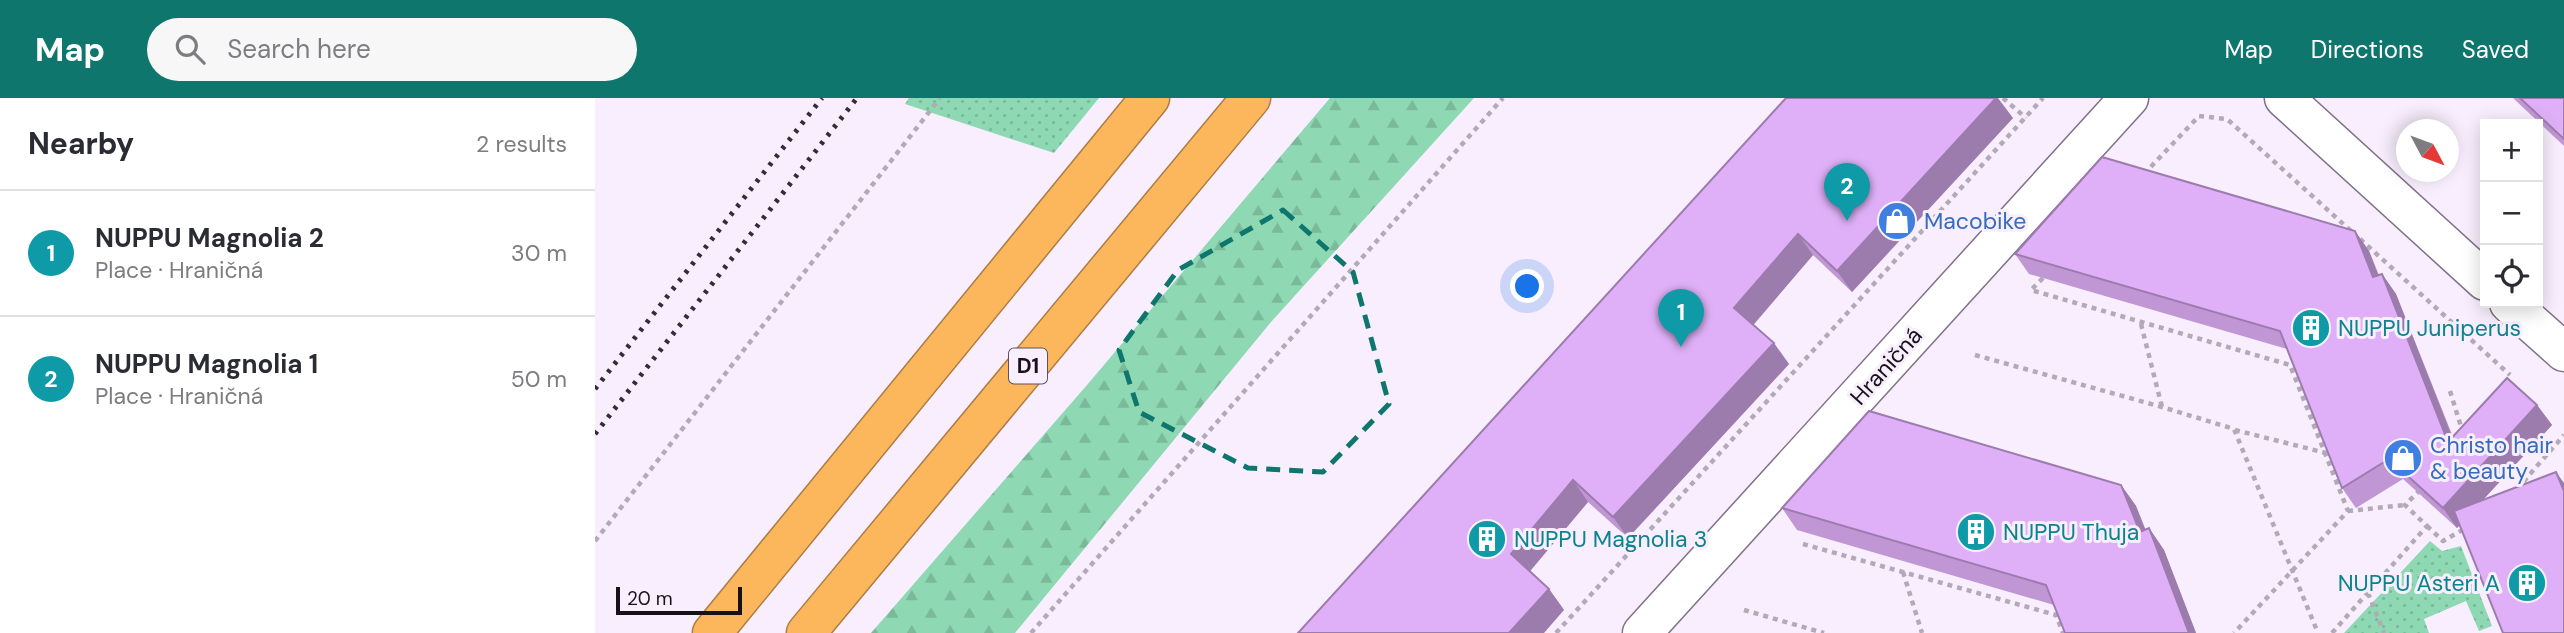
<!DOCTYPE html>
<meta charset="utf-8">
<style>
body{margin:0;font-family:"DM Sans",sans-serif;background:#f7f7f7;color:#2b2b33}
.controls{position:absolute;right:21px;top:21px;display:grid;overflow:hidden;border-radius:0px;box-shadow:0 4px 18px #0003}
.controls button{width:63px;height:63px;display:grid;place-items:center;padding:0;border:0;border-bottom:2px solid #e1e1e2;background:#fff;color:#2b2b33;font:35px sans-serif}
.compass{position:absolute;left:1801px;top:21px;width:63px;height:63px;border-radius:50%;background:#fff;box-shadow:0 4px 18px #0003;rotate:131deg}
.scale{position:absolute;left:21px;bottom:18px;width:126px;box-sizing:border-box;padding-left:7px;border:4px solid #17121a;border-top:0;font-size:19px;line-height:24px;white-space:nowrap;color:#17121a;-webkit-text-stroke:5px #f8eefd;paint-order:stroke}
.you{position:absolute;left:933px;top:189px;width:24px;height:24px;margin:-18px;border:5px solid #fff;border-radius:50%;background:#1a73e8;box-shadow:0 0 0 10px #1a73e833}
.badge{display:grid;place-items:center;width:46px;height:46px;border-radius:50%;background:#0f766e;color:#fff;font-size:23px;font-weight:700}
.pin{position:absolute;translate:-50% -58px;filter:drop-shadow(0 2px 4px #0008)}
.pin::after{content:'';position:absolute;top:37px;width:24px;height:21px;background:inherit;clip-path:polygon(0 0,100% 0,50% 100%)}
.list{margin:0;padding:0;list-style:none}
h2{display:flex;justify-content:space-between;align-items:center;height:91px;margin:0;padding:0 28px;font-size:30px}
h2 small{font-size:23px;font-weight:400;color:#7c7c81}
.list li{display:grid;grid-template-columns:46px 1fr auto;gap:21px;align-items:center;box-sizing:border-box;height:126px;padding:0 28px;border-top:2px solid #e1e1e2}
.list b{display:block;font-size:26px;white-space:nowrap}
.list p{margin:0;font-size:23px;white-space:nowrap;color:#7c7c81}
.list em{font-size:23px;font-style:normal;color:#7c7c81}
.icon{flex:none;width:38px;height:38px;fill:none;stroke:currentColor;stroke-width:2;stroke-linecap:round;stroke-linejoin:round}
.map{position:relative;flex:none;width:1969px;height:535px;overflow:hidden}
header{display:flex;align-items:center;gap:42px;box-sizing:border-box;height:98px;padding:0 35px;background:#0f766e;color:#fff}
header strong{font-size:33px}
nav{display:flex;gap:38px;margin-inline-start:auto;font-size:24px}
.search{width:490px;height:63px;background:#f7f7f7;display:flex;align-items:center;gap:18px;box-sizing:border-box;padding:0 24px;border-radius:38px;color:#7c7c81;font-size:26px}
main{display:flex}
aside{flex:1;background:#fff}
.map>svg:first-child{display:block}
.green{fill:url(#green-dots)}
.forest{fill:url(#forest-firs)}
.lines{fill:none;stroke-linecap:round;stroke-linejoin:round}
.minor-casing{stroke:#7f7187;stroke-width:41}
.highway-casing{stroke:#ac7d45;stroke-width:41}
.path{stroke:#b3aab7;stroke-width:4.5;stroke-dasharray:5 5;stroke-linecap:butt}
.minor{stroke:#fff;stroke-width:38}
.highway{stroke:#fcb65c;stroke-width:38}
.rail{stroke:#332d36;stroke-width:5;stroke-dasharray:3.5 7;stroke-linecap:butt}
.wall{fill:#c097d4}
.shaded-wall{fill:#9c7bad}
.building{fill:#dfb0f7;stroke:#9c7bad;stroke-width:2}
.marked{fill:none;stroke:#0f766e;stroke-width:5;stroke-dasharray:14 9;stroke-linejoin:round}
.labels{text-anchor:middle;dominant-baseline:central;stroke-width:6;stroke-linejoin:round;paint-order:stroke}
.shield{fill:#f8eefd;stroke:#5a545e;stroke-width:2}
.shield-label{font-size:21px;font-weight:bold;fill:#17121a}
.shop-label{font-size:23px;fill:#366cbe;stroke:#f8eefd;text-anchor:start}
.culture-label{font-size:23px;fill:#0d838f;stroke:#f8eefd;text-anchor:start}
.street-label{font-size:23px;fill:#17121a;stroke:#f8eefd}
</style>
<header>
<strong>Map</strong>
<div class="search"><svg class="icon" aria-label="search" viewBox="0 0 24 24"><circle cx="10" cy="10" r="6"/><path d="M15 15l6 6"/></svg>Search here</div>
<nav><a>Map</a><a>Directions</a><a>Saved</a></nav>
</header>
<main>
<aside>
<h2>Nearby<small>2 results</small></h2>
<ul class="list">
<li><span class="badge" style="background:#0f9aa8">1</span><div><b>NUPPU Magnolia 2</b><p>Place · Hraničná</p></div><em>30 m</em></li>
<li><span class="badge" style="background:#0f9aa8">2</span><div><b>NUPPU Magnolia 1</b><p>Place · Hraničná</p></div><em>50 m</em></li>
</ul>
</aside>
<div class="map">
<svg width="1969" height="535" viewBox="0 0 1969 535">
<defs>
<pattern id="green-dots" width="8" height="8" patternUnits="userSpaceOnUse" patternTransform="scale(1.75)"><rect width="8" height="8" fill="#8ed9b3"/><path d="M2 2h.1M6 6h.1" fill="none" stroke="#7ab999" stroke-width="1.8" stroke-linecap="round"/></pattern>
<pattern id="forest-firs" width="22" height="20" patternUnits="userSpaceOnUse" patternTransform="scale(1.75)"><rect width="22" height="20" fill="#8ed9b3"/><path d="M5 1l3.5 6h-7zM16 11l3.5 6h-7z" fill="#7ab999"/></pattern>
</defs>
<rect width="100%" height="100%" fill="#f8eefd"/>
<g class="green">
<polygon points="314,0 504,0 459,55 310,6"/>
<polygon points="1835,443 1847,453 1866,448 1897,528 1884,533 1871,503 1829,521 1834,535 1749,535"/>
</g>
<polygon class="forest" points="735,0 879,0 676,224 420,535 276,535 492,287"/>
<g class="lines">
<g class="minor-casing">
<g id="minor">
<polyline points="1689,0 1890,183"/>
<polyline points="1914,205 1969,254"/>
<polyline points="1047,535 1534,0"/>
</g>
</g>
<g class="highway-casing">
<g id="highway">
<polyline points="117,535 555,0"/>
<polyline points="211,535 656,0"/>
</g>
</g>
<g class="path">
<polyline points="1408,0 1431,20"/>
<polyline points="1549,76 1604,18 1632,21 1756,133"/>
<polyline points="1765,141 1915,277"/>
<polyline points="1448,180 1436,192 1695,267 1753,413 1639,535"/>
<polyline points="1546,226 1567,309"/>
<polyline points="1380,257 1567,309 1639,331 1723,535"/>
<polyline points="1855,293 1868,335"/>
<polyline points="1640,332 1731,355"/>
<polyline points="1922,391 1969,337"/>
<polyline points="1753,413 1810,407"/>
<polyline points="1832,428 1848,443 1871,430"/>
<polyline points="0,443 345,0"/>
<polyline points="1208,446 1461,517 1468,535"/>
<polyline points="1308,474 1327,535"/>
<polyline points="1773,495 1789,535"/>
<polyline points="1149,512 1229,535"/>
<polyline points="436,535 908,0"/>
<polyline points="961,535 1448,0"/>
<polyline points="1737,535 1832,428 1810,407 1826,391"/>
</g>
<use href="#minor" class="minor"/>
<use href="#highway" class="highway"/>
<g class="rail">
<polyline points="0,291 227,0"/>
<polyline points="0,336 262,0"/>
</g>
</g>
<g class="wall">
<polygon points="1191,0 1418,20 1257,194 1218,157 1158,227 1194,266 1033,440 993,404 935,473 954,491 969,512 703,535"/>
<polygon points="1918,0 1969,0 1969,48"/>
<polygon points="1760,133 1774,153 1784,177 1787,176 1801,196 1858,339 1942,307 1957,327 1862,430 1808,381 1761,410 1747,390 1692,251 1434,176 1420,156"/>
<polygon points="1526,387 1541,408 1550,432 1554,430 1569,452 1601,535 1470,535 1459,507 1202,432 1187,410"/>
</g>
<g class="shaded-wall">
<polygon points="1401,0 1403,0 1418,20 1257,194 1242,173"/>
<polygon points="1760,133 1774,153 1792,200 1778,179"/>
<polygon points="1203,136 1218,157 1154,232 1139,210"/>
<polygon points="1787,176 1801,196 1867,364 1853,344"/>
<polygon points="1179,245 1194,266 1033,440 1018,419"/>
<polygon points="1942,307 1957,327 1862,430 1848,410"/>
<polygon points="1961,374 1969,385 1969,393"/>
<polygon points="978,382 993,404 931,478 916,456"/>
<polygon points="1526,387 1541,408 1560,455 1545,434"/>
<polygon points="1554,430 1569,452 1601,535 1594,535"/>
<polygon points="954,491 969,512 949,535 914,535"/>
</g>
<g class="building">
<polygon points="1191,0 1401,0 1242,173 1203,136 1139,210 1179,245 1018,419 978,382 916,456 954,491 914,535 703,535"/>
<polygon points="1925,0 1969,0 1969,41"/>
<polygon points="1507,59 1760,133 1778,179 1787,176 1853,344 1912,280 1942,307 1848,410 1794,361 1747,390 1685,233 1420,156"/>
<polygon points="1274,313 1526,387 1545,434 1554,430 1594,535 1470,535 1451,487 1187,410"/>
<polygon points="1961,374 1969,393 1969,535 1908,535 1859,413"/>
</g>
<path class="marked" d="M688 112 758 174 794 306 728 374 653 370 544 314 524 252 583 172Z"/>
<defs>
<g id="shop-disc" transform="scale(2.0125)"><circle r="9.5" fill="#3f7fe0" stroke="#f8eefd"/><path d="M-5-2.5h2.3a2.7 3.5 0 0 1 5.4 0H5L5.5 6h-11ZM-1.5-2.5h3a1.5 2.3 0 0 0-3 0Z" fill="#fff"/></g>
<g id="building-disc" transform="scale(2.0125)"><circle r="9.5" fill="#0f9aa8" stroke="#f8eefd"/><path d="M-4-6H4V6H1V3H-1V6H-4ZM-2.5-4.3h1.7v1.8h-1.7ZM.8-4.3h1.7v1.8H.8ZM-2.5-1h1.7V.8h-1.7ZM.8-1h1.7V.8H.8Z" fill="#fff"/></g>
</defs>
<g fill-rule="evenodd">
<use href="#shop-disc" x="1302" y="123"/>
<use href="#building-disc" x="1716" y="230"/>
<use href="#shop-disc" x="1808" y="360"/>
<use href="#building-disc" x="1381" y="434"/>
<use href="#building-disc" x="892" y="441"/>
<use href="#building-disc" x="1932" y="485"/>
</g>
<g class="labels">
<rect class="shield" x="414" y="250.5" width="38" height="35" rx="5"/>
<g class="shield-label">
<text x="433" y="268">D1</text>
</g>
<g class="shop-label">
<text x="1329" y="123">Macobike</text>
<text x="1835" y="347">Christo hair<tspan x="1835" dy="26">&amp; beauty</tspan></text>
</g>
<g class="culture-label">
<text x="1743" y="230">NUPPU Juniperus</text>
<text x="1408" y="434">NUPPU Thuja</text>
<text x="919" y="441">NUPPU Magnolia 3</text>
<text x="1905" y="485" text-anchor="end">NUPPU Asteri A</text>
</g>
<g class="street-label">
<text transform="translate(1291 268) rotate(-48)">Hraničná</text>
</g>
</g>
</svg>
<div class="controls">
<button>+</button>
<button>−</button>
<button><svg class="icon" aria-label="locate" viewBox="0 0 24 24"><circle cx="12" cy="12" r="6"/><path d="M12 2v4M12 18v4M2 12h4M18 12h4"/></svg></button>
</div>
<svg class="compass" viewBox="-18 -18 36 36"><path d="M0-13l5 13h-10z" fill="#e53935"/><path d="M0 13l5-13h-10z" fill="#7c7c81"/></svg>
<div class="scale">20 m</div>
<div class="you"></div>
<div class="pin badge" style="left:1086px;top:249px;background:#0f9aa8">1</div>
<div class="pin badge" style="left:1252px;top:123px;background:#0f9aa8">2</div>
</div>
</main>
